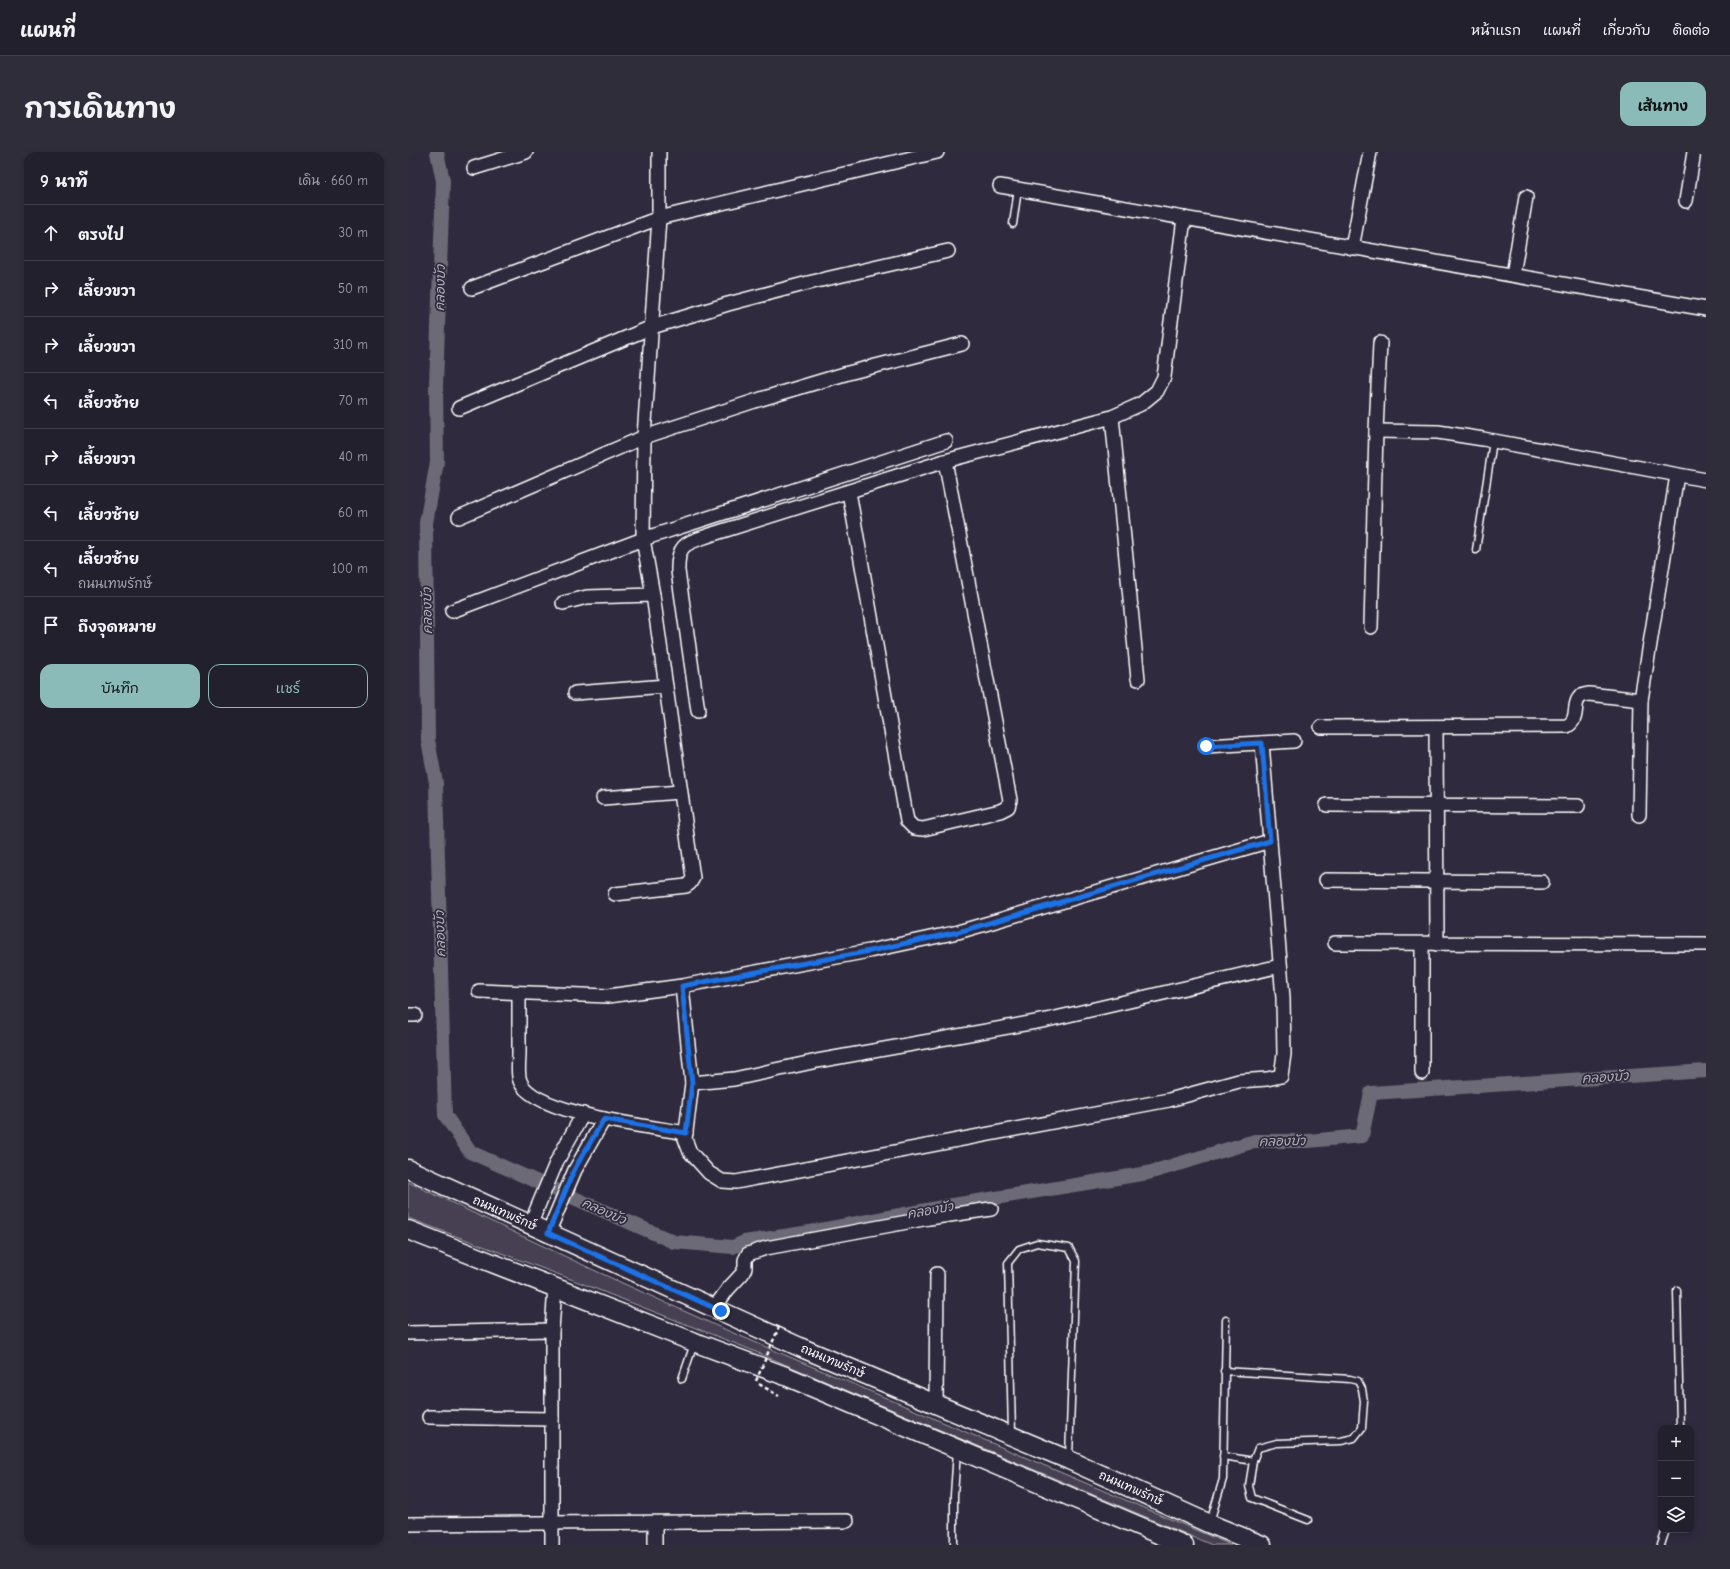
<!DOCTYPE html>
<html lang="th">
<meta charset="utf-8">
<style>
body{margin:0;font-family:"Comic Neue","Playpen Sans Thai",sans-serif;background:#2f2d3a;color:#f1f3f6}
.controls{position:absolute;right:12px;bottom:12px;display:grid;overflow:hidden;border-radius:8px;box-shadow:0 2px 6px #0003}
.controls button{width:36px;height:36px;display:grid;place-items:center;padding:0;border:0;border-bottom:1px solid #403e4a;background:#23202e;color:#f1f3f6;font:20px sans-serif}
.stop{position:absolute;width:12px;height:12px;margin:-9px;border:3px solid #1a73e8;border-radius:50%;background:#fff}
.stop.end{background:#1a73e8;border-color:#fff;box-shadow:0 1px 4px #0008}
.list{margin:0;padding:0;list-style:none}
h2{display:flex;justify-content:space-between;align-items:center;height:52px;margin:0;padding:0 16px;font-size:17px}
h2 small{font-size:13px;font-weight:400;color:#a3a3aa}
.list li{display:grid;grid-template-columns:26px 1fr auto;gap:12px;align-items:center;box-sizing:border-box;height:56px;padding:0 16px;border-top:1px solid #403e4a}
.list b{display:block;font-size:15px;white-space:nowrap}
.list p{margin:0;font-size:13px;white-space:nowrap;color:#a3a3aa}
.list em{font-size:13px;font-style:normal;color:#a3a3aa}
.actions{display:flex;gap:8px;padding:12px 16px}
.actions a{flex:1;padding:9px 0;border:1px solid #8bbbb9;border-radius:12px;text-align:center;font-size:14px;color:#8bbbb9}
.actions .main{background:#8bbbb9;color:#111}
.icon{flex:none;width:22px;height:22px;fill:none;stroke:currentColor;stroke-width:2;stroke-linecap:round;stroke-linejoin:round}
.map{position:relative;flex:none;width:1298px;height:1393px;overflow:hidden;border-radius:12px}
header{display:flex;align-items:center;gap:24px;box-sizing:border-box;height:56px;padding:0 20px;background:#23202e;border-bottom:1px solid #403e4a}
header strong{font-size:19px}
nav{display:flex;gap:22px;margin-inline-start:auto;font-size:14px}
.intro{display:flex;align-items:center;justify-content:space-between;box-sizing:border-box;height:96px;padding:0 24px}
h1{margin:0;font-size:28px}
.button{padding:10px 18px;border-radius:12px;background:#8bbbb9;color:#111;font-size:14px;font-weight:700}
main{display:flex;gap:24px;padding:0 24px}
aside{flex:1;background:#23202e;border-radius:12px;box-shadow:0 2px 6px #0003}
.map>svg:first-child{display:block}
.green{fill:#464152;stroke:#a2a0a8}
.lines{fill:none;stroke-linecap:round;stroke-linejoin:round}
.canal{stroke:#6d6a77;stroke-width:14}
.lane-casing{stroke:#fff;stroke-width:9}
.street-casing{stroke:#fff;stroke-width:16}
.secondary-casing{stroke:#fff;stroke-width:21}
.path{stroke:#fff;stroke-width:2.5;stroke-dasharray:4 3;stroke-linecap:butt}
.lane{stroke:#2f2a3d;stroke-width:6}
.street{stroke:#2f2a3d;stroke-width:13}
.secondary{stroke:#2f2a3d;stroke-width:18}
.path-bridge{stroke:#fff;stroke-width:2.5;stroke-dasharray:4 3;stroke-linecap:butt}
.route{stroke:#1a73e8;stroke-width:5}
.labels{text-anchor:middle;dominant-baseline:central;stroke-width:3.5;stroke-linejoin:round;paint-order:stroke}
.street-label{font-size:12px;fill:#fff;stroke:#2f2a3d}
.water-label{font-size:13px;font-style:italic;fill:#b6b4bb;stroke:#2f2a3d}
</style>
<header>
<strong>แผนที่</strong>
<nav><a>หน้าแรก</a><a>แผนที่</a><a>เกี่ยวกับ</a><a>ติดต่อ</a></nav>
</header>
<div class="intro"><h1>การเดินทาง</h1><a class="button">เส้นทาง</a></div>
<main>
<aside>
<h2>9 นาที<small>เดิน · 660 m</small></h2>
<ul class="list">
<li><svg class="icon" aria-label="ahead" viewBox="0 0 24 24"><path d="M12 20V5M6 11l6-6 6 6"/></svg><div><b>ตรงไป</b></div><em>30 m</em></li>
<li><svg class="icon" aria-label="right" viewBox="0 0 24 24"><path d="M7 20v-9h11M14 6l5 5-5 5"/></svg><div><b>เลี้ยวขวา</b></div><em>50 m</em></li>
<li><svg class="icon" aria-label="right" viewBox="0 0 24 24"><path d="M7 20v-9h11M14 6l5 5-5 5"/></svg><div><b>เลี้ยวขวา</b></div><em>310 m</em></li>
<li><svg class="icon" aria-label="left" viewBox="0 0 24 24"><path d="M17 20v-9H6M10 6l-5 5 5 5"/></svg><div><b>เลี้ยวซ้าย</b></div><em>70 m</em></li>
<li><svg class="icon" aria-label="right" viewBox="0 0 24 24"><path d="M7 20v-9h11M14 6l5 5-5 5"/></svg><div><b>เลี้ยวขวา</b></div><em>40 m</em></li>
<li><svg class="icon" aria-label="left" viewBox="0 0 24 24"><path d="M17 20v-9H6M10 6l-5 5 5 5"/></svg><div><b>เลี้ยวซ้าย</b></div><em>60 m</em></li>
<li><svg class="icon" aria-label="left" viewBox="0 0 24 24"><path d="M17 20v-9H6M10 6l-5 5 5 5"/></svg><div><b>เลี้ยวซ้าย</b><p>ถนนเทพรักษ์</p></div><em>100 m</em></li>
<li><svg class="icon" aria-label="arrive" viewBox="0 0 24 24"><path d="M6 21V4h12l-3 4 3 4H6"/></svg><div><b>ถึงจุดหมาย</b></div></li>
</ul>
<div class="actions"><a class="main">บันทึก</a><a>แชร์</a></div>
</aside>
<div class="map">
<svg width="1298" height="1393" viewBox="0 0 1298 1393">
<rect width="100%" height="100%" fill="#2f2a3d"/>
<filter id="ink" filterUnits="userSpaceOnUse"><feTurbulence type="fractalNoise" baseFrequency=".025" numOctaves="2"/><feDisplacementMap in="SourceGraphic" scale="8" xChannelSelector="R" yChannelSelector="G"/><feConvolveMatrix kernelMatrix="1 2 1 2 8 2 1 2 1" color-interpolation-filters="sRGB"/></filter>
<g filter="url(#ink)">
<polygon class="green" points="0,1030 190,1120 309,1174 823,1393 804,1393 336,1195 160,1126 0,1066"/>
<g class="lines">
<polyline class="canal" points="29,0 35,29 28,234 29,310 18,371 20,588 28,631 37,963 62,1000 266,1090 325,1095 336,1090 402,1080 545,1053 740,1021 847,989 900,989 954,984 963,941 1298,919"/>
<g class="lane-casing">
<g id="lane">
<polyline points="605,72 610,37"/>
<polyline points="1068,398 1085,289"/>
<polyline points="1269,1138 1272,1276"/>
<polyline points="274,1227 286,1192"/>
<polyline points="604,1281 600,1111 611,1097 629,1091 661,1096 668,1109 661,1305"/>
<polyline points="815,1304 845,1309 850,1296 869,1291 933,1289 946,1286 954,1276 956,1249 954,1237 950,1229 942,1227 816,1219"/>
<polyline points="845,1309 841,1334 844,1346 900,1368"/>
<polyline points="802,1370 815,1327 818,1168"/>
<polyline points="546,1393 546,1343 549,1299"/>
<polyline points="1253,1393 1258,1378"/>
</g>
</g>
<g class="street-casing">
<g id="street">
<polyline points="66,16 118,0"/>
<polyline points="592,34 1298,157"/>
<polyline points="1278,49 1286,0"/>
<polyline points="944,96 962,0"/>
<polyline points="1105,123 1118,45"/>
<polyline points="64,136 251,66 529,0"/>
<polyline points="51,256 244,175 320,152 400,131 540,99"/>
<polyline points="704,265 730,527"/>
<polyline points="968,279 1030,280 1075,287 1298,328"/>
<polyline points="441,340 499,669 506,676 515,677 592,659 600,655 602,648 537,309"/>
<polyline points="51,365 236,285 353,247 440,221 554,192"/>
<polyline points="155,451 179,445 245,443"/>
<polyline points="44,459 235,387 538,289"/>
<polyline points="963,475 968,279 972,191"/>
<polyline points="167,541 258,534"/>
<path d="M290 559 270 419C269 389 281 391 305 382L537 309 704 265 733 252 749 239 756 225 776 66"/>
<path d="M913 575 1159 574C1175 566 1159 544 1181 542L1233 548"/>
<polyline points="1028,575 1029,792"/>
<polyline points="854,591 862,689"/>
<polyline points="798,594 886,589"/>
<polyline points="195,646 272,640"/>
<polyline points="919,653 1170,654"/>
<polyline points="1231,663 1233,548 1269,323"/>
<polyline points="918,728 1134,730"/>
<polyline points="207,742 278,734 282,731 285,726 245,443 235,387 236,285 251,66 251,0"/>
<polyline points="927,791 1298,792"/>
<polyline points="71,839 200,844 274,834 461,799 550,780 862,689 875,846 876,902 873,924 859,927 831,929 761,948 328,1030 314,1029 301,1021 282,1000 277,987 284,931 274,834"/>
<path d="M111 841C111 861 111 881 111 902 111 910 109 921 112 929 124 962 245 975 278 981"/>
<polyline points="0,863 7,863"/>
<polyline points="1014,921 1014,792"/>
<polyline points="284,931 326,927 409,909 639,868 872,814"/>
<polyline points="122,1073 149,1009 175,962"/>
<polyline points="140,1081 167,1018 196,967"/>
<polyline points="306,1156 320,1137 334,1122 337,1116 337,1108 340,1102 358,1096 521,1066 583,1057"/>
<polyline points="144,1178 147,1135"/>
<polyline points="0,1181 144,1178 144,1393"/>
<polyline points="528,1253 529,1122"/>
<polyline points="21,1265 144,1267"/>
<polyline points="247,1371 247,1393"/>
<polyline points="0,1372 439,1369"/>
</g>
</g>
<g class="secondary-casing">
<g id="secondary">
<polyline points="0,1017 394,1196 661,1308 802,1372 854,1393"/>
<polyline points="0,1078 286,1190 380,1225 776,1393"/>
</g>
</g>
<polyline class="path" points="351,1232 371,1244"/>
<use href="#lane" class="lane"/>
<use href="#street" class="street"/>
<use href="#secondary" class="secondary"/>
<polyline class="path-bridge" points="348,1229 371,1175"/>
</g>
</g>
<g class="lines" filter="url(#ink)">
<polyline class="route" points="313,1159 140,1081 166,1018 196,967 278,981 284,931 274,834 462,799 550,780 862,689 854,591 798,594"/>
</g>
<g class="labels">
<g class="street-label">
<text transform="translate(97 1061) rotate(24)">ถนนเทพรักษ์</text>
<text transform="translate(425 1209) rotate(23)">ถนนเทพรักษ์</text>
<text transform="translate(723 1336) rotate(24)">ถนนเทพรักษ์</text>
</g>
<g class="water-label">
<text transform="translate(32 136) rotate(-89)">คลองบัว</text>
<text transform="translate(19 459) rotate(-91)">คลองบัว</text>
<text transform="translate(32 782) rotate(-92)">คลองบัว</text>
<text transform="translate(1197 925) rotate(-4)">คลองบัว</text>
<text transform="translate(874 989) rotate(-1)">คลองบัว</text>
<text transform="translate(522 1058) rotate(-10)">คลองบัว</text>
<text transform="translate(196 1059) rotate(24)">คลองบัว</text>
</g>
</g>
</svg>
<div class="controls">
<button>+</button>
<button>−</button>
<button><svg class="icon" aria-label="layers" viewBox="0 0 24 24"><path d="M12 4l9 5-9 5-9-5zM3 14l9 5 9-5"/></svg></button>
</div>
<div class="stop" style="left:798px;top:594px"></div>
<div class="stop end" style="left:313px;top:1159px"></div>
</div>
</main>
